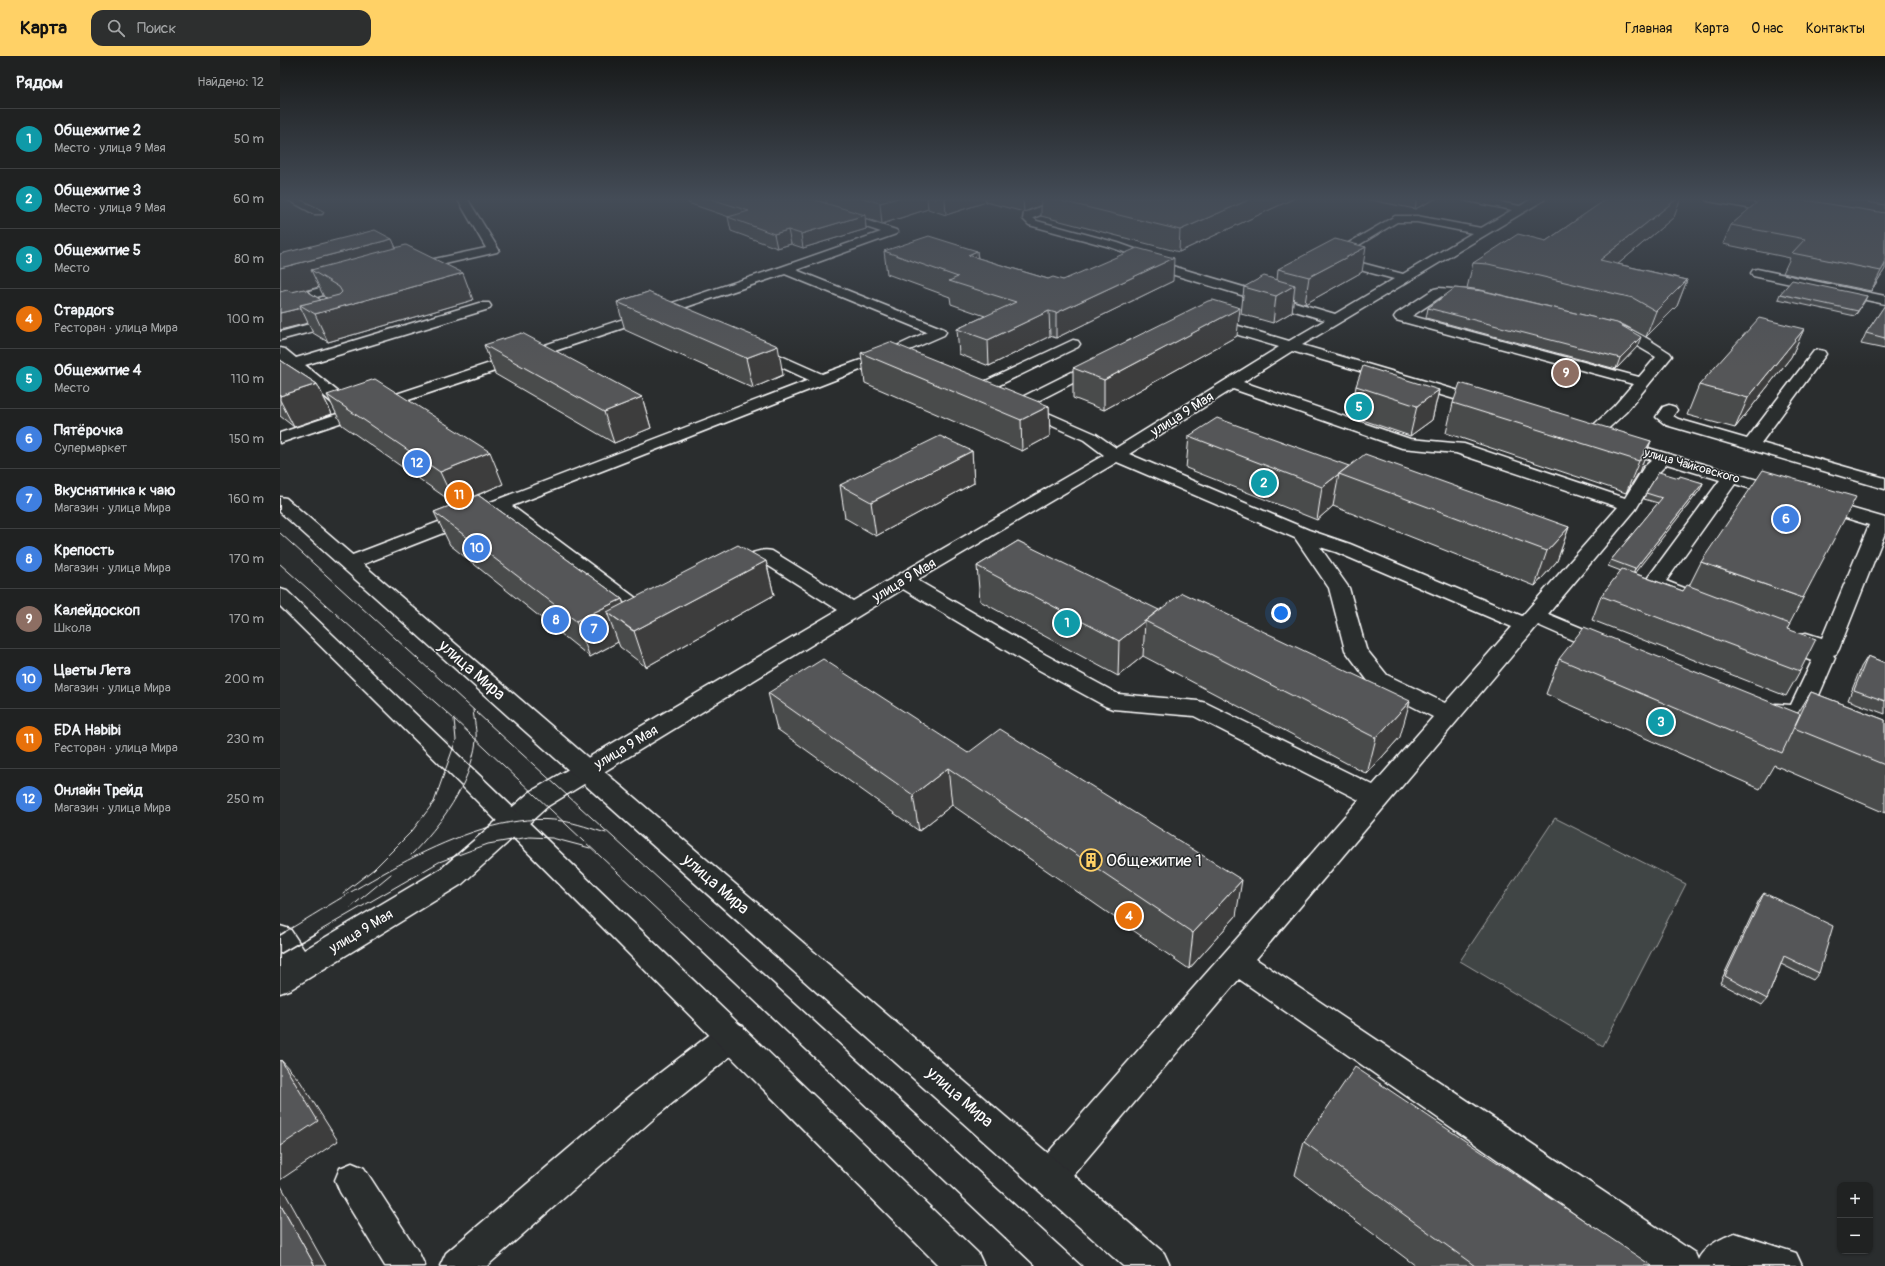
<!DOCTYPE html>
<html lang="ru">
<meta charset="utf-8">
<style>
body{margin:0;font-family:Pangolin,sans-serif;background:#2d2f2f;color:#f1f3f6}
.controls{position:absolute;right:12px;bottom:12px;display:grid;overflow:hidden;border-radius:8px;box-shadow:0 1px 3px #0004}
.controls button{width:36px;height:36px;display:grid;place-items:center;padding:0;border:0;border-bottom:1px solid #3d3f40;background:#202222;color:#f1f3f6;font:20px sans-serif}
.you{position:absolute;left:1001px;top:557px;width:14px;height:14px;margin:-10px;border:3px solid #fff;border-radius:50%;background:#1a73e8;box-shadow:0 0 0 6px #1a73e833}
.badge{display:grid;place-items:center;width:26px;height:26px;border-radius:50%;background:#ffd166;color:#fff;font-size:13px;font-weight:700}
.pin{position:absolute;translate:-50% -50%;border:2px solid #fff;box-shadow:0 1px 4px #0006}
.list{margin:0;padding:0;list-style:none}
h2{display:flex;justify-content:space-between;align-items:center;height:52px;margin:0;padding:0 16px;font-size:17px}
h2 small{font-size:13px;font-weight:400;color:#a2a4a5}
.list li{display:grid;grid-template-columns:26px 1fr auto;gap:12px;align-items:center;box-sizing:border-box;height:60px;padding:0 16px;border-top:1px solid #3d3f40}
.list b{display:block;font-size:15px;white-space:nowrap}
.list p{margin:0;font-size:13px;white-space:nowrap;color:#a2a4a5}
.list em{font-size:13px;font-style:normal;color:#a2a4a5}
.icon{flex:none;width:22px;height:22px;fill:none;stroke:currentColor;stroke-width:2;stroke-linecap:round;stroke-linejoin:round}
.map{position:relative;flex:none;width:1605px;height:1210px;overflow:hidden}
header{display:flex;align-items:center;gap:24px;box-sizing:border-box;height:56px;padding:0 20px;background:#ffd166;color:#111}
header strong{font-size:19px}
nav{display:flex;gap:22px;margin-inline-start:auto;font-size:14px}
.search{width:280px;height:36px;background:#2d2f2f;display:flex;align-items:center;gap:10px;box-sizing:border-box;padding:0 14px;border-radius:12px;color:#a2a4a5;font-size:15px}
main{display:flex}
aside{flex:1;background:#202222}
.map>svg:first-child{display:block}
.green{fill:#414445;stroke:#a0a2a2}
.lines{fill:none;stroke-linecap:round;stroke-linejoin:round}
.minor-casing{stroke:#fff;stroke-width:3}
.major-casing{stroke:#fff;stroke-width:3}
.minor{fill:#2a2d2e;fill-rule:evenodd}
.major{fill:#2a2d2e;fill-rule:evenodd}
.tram-far1{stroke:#fff;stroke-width:1}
.tram{stroke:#fff;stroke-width:1.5}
.wall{fill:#494b4c;stroke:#fff;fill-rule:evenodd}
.shaded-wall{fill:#3c3d3e;stroke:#fff}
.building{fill:#555758;stroke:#fff}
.labels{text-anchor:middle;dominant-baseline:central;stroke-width:3;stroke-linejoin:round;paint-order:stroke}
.far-street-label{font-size:12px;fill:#fff;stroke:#2a2d2e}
.street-label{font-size:14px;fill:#fff;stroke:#2a2d2e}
.near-street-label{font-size:17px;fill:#fff;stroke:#2a2d2e}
.near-poi-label{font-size:17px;fill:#fff;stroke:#2a2d2e;text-anchor:start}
</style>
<header>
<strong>Карта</strong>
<div class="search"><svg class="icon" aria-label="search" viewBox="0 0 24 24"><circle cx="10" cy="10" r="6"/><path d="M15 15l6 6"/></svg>Поиск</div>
<nav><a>Главная</a><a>Карта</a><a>О нас</a><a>Контакты</a></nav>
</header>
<main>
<aside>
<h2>Рядом<small>Найдено: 12</small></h2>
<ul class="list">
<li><span class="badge" style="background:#0f9aa8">1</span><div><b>Общежитие 2</b><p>Место · улица 9 Мая</p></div><em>50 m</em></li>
<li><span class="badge" style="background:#0f9aa8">2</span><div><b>Общежитие 3</b><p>Место · улица 9 Мая</p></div><em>60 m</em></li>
<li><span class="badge" style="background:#0f9aa8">3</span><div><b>Общежитие 5</b><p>Место</p></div><em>80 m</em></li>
<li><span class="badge" style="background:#e8710a">4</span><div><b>Стардогs</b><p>Ресторан · улица Мира</p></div><em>100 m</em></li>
<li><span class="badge" style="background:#0f9aa8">5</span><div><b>Общежитие 4</b><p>Место</p></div><em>110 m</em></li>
<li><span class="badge" style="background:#3f7fe0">6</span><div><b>Пятёрочка</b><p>Супермаркет</p></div><em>150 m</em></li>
<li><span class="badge" style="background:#3f7fe0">7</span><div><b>Вкуснятинка к чаю</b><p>Магазин · улица Мира</p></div><em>160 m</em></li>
<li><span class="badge" style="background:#3f7fe0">8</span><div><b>Крепость</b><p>Магазин · улица Мира</p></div><em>170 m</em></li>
<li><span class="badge" style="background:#8d6e63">9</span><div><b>Калейдоскоп</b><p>Школа</p></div><em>170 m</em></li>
<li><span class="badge" style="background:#3f7fe0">10</span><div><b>Цветы Лета</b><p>Магазин · улица Мира</p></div><em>200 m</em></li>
<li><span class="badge" style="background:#e8710a">11</span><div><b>EDA Habibi</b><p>Ресторан · улица Мира</p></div><em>230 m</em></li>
<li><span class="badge" style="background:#3f7fe0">12</span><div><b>Онлайн Трейд</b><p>Магазин · улица Мира</p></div><em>250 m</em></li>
</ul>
</aside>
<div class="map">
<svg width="1605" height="1210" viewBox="0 0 1605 1210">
<rect width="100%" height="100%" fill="#2a2d2e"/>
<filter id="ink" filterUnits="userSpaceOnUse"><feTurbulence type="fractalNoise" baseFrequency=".025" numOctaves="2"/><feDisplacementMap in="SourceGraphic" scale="8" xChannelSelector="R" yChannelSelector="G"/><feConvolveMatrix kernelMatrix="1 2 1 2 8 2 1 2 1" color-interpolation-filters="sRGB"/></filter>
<g filter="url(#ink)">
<polygon class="green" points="1275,762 1406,828 1323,990 1180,905"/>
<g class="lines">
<g class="minor-casing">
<g id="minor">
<polygon points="5,142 17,142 43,156 42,158 34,158"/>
<polygon points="177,142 187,142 219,194 217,196 130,216 126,215 124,212 126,209 206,192"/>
<path d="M503 142H517L616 174 618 176 616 178 516 214 664 273 666 276 664 279 616 300 232 450 368 551 379 552 382 556C377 564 368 566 359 563L217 456 76 511 69 513 62 511 59 507 62 503 529 324 469 296 467 293 469 290H479L542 318 608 294 647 276 505 218 0 387V377L63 356 0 303V292L5 293 16 302 199 247H209L211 250 209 253 25 309 77 351 501 211 601 176 504 144Z"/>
<path d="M785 142H799L798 144 753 162 757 165 838 187 855 193 870 202 889 209 1055 258 1114 223 1050 206H1043L1041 203 1115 160H1137L1201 172 1232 154 1183 144 1182 142H1200L1240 150 1253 142H1265L1264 144 1022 289 1210 344 1212 347 1210 350 1204 352 1198 350 1012 295 963 326 1130 383 1184 388 1345 442 1364 411 1372 404 1362 401 1360 397 1362 393 1368 392 1508 433 1511 437 1508 441 1502 442 1455 428 1386 525 1407 533 1410 537 1407 541 1400 543 1393 541 1367 531 1364 527 1440 424 1387 408 1377 418 1356 453 1268 558 1333 585 1336 590 1333 595 1325 597 1317 595 1258 569 976 903 1415 1197 1418 1204C1424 1190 1442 1182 1455 1177L1516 1197 1522 1210H1370L959 923 782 1132 770 1137 758 1132 753 1120 758 1108 1079 744 914 660 833 653 825 650 750 609 623 533 268 750 182 828 11 933 0 937V870L10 873 24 894 162 812 250 736 558 554 484 507 460 519 453 521 446 519 443 515 446 511C460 504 476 491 492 495L573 545 824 399 804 384 732 352 730 349 732 346 816 304H826L828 307 826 310 750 349 816 378 836 392 999 291 925 269 923 266 925 263H935L1009 285 1045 264 881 215 862 208 847 197 830 191 749 169 743 163 744 157ZM1117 166H1137L1192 177 1123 218 1059 201ZM953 333 1122 392 1176 397 1338 451 1242 560 1070 488 1029 474 849 398ZM837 406 1015 482 1049 532 1065 594 1091 629 1153 661 1093 729 926 647 918 645 838 638 766 599 637 524ZM1040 491 1056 496 1232 571 1165 647 1107 619 1086 593 1069 532Z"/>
<polygon points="1423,142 1443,142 1502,152 1507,155 1502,158 1428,145"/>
<polygon points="1477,213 1605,240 1605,248 1473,220 1471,217 1473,214"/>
<polygon points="69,224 73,225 75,228 73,231 0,251 0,243"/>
<path d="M1159 232 1200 235 1205 236 1206 239 1205 242 1200 243 1162 240 1132 260 1359 321 1376 301 1335 277 1327 275 1325 272 1327 269C1345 265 1375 288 1390 297L1392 300 1346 356 1317 383 1311 385 1305 383 1303 380 1305 377 1334 350 1353 328 1116 264 1114 261 1116 258 1154 233Z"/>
<polygon points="59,260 64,261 66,264 64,267 0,284 0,276"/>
<polygon points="793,284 798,285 800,288 798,291 705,336 700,338 695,336 692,333 695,330"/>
<polygon points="1539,294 1544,295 1546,298 1481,387 1605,422 1605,433 1386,369 1376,361 1383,351 1389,349 1395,351 1397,354 1393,360 1398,363 1467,383 1534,295"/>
<path d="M1539 443 1605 462V477L1559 593 1556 598 1553 599 1555 602 1531 658 1527 664C1515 667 1500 665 1488 662L1484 656 1488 650 1496 648 1511 649 1532 605 1493 591 1490 586 1493 581 1501 579 1515 584 1518 579 1526 577 1542 582 1589 469 1533 452 1530 448 1533 444Z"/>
<polygon points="452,966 463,970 468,980 463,990 379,1058 207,1210 160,1210 166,1197 355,1036 441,970"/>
<polygon points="72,1107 84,1112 139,1197 145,1210 105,1210 60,1136 55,1124 60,1112"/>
</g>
</g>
<g class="major-casing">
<g id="major">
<polygon points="0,441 6,442 884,1197 890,1210 843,1210 0,456"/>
<polygon points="0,533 7,535 698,1197 704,1210 659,1210 182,730 0,550"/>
</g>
</g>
<use href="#minor" class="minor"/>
<use href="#major" class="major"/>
<g class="tram-far1">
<polyline points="0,477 438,877"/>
<polyline points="0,508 174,663 402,877"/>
<path d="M131 799C161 768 190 730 196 685 197 675 194 664 193 654"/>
<polyline points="63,837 94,813 132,775 154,746 176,684 174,663"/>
<polyline points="71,851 111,818"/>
<path d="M3 877C77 834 193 751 282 765 297 767 312 773 326 777"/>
<polyline points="36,877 159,806 208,788 249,781 272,782 310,792"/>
</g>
<g class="tram">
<polyline points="401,876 755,1210"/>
<polyline points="437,876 802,1210"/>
<polyline points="0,879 5,876"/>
<polyline points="0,898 38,876"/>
</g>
</g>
<g class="wall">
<polygon points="407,142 528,142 547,147 546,142 1015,142 899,196 761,160 761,149 744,156 706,146 666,159 648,153 602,168 585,162 586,173 523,192 511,188 497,192 451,175 448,161 449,161 408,147"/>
<polygon points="1081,142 1157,142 1135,153"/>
<polygon points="1328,142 1401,142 1394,161 1338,208 1407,224 1397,250 1366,281 1344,269 1201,234 1187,232 1193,207 1266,185"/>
<polygon points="1482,142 1605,142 1605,213 1591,235 1503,217 1510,202 1443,188 1451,169"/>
<path d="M112 183 116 192 193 244 48 286 33 277 28 267 0 274V198ZM39 231 44 241 47 242 41 244 26 234Z"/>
<polygon points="604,195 697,195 698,202 768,223 783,224 893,225 776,282 770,280 709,310 679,298 677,273 705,260 671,248 670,241 607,218"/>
<polygon points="998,213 1082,216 1025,248 1013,244 1012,256 993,267 961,258 964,231 997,224"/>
<polygon points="368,236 503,319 473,332 345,274 337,246"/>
<polygon points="1500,238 1587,240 1575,260 1498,243"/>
<polygon points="1605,249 1605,293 1581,288 1586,277"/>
<polygon points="1148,252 1357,291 1336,313 1146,262"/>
<polygon points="1524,273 1511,301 1455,372 1407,359 1419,329"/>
<polygon points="957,280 824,354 793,342 793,312"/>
<polygon points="204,289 362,341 371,372 334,387 215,318"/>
<polygon points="581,297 769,350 770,380 742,395 585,327"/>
<polygon points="0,304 37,328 52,358 14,371 0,360"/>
<polygon points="1076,330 1159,334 1152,364 1130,380 1071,360"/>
<polygon points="47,339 223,428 198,439 342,543 344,547 486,505 494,539 366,611 340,591 338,586 310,601 170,489 154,456 175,448 62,369"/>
<polygon points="1173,347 1371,385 1359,416 1346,437 1166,377"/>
<polygon points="909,380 1069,411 1289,471 1277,505 1255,530 1053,450 1037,464 906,412"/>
<polygon points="692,395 694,427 596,480 565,462 560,429"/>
<polygon points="1399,422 1423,427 1420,434 1354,517 1403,535 1409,530 1421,506 1523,542 1507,573 1520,615 1506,640 1312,564 1321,540 1341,515 1328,510 1331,504 1378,447 1364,443 1366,437"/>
<polygon points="738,485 1120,681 1087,718 863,600 838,620 700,545 697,510"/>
<polygon points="1588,600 1605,607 1605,658 1568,644 1581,611"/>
<polygon points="1279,603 1518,657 1531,636 1605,664 1605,757 1494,709 1480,733 1266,638"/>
<polygon points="488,637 688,697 956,860 909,913 672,749 639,775 497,673"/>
<polygon points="1484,837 1539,917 1533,924 1501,908 1487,943 1482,949 1440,927 1479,844"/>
<polygon points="1024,1086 1372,1210 1136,1210 1015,1119"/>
</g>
<g class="shaded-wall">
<polygon points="618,142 647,142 648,153 602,168 600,147"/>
<polygon points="665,142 705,142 706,146 666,159"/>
<polygon points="743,142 761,142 761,149 744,156"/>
<polygon points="973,142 1015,142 899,196 900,174"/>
<polygon points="1137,142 1157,142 1135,153"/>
<polygon points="1398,142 1401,142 1394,161 1312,230 1320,204"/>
<polygon points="585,159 586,173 523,192 521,178"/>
<polygon points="508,174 511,188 497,192 494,178"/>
<polygon points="112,183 123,208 31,214 39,231 0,241 0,212"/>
<polygon points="1086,191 1082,216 1025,248 1029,221"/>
<polygon points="697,195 699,218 688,199"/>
<polygon points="894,202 893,225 776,282 776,257"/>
<polygon points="1605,208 1605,213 1591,235 1601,215"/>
<polygon points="183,217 193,244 48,286 35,258"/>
<polygon points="1407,224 1397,250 1366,281 1376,255"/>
<polygon points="1015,229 1012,256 993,267 996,240"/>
<polygon points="1587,240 1585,245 1575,260"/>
<polygon points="21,252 28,267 0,274 0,257"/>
<polygon points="960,252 957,280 824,354 824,324"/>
<polygon points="769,255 770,280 709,310 708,284"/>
<polygon points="1524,273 1511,301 1455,372 1468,342"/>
<polygon points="1361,281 1357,291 1336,313 1340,302"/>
<polygon points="498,290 503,319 473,332 466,302"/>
<polygon points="37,328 52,358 14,371 0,344 0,340"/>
<polygon points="1159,334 1152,364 1130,380 1137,350"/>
<polygon points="362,341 371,372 334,387 324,356"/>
<polygon points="769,350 770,380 742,395 741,364"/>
<polygon points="1371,385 1359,416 1346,437 1359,405"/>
<polygon points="692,395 694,427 596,480 591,446"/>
<polygon points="210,396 223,428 175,448 160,416"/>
<polygon points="1059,418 1053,450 1037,464 1042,431"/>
<polygon points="1423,427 1420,434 1353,519 1355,513"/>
<polygon points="1289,471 1277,505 1255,530 1267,495"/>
<polygon points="486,505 494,539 366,611 354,575"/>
<polygon points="342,543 353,575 327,556 338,586 310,601 296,565"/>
<polygon points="879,554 865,565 863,600 838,620 839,585"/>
<polygon points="1130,645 1120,681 1087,718 1096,682"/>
<polygon points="668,712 672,749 639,775 633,739"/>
<polygon points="962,824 956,860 909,913 913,877"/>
<polygon points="1,1004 20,1025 58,1085 0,1124"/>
<polygon points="0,1128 46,1210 35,1210 0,1148"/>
</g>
<g class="building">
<polygon points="428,142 528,142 585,159 521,178 508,174 494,178 448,161 469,155"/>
<polygon points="582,142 618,142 600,147"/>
<polygon points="769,142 973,142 900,174"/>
<polygon points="1328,142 1398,142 1320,204 1407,224 1376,255 1353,242 1208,208 1193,207 1238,178 1266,185"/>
<polygon points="1482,142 1512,142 1605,157 1605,208 1601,215 1512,197 1525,183 1451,169"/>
<polygon points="1562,142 1605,142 1605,149"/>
<polygon points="95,174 112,183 0,212 0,198"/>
<polygon points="649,180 697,195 688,199 768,223 773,221 783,224 857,192 894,202 776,257 769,255 708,284 677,273 736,246 669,225 678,221 604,195"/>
<polygon points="1055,183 1086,191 1029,221 998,213"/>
<polygon points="126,189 183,217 35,258 20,249 59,239 62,236 59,231 31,214"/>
<polygon points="984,220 1015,229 996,240 964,231"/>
<polygon points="1512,224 1587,240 1578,255 1500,238"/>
<polygon points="1175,232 1203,235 1337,267 1361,281 1340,302 1148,252"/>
<polygon points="24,233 41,244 20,249 21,252 0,257 0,236 7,234 12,236"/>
<polygon points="368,236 498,290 466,302 337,246"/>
<polygon points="933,244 960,252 824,324 793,312 928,245"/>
<polygon points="1605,249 1605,282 1586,277"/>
<polygon points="1479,262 1524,273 1468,342 1419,329"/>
<polygon points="242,277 362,341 324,356 204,289"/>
<polygon points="610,286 769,350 741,364 581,297"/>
<polygon points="0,304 37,328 0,340"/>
<polygon points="1083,310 1159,334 1137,350 1076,330"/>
<polygon points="95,323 210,396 160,416 47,339"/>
<polygon points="1180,327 1371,385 1359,405 1173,347"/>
<polygon points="937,362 1069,410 1042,431 909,380"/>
<polygon points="660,380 692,395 591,446 560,429"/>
<polygon points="1085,398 1289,471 1267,495 1059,418"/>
<polygon points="1483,414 1576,441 1523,542 1421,506"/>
<polygon points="1379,416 1399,422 1400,420 1423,427 1355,513 1331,504 1382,442 1366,437"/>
<polygon points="198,439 342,543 296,565 154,456"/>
<polygon points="738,485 879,554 839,585 697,510"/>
<polygon points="458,489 486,505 354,575 327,556"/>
<polygon points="1342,513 1403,535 1407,529 1510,568 1507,573 1536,583 1520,615 1321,540"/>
<polygon points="902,537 1130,645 1096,682 865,565"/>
<polygon points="1304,571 1520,658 1502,697 1279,603"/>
<polygon points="1588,600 1605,607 1605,645 1574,634"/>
<polygon points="543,603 688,697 720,673 962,824 913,877 668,712 633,739 488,637"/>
<polygon points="1531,636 1605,664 1605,709 1514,672"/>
<polygon points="1484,837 1553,870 1539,917 1504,900 1487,943 1445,920"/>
<polygon points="1,1004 38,1065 0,1090 0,1005"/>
<polygon points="1075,1011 1372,1210 1195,1210 1024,1086"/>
<polygon points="0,1148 35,1210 0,1210"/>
</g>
</g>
<linearGradient id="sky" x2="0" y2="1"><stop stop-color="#171919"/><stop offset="0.46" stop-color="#444c57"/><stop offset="1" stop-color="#444c57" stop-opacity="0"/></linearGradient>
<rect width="1605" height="311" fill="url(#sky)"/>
<defs>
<g id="building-ring" transform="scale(1.15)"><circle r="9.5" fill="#2a2d2e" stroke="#ffd166" stroke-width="1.5"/><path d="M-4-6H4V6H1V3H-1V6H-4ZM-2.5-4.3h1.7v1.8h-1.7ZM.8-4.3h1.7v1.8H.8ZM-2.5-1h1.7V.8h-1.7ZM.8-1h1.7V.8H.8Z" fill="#ffd166"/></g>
</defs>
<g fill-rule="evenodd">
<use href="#building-ring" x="811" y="804"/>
</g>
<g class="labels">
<g class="far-street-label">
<text transform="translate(1412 410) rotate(16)">улица Чайковского</text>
</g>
<g class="street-label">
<text transform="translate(902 358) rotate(-32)">улица 9 Мая</text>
<text transform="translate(624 524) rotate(-31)">улица 9 Мая</text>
<text transform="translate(346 691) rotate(-31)">улица 9 Мая</text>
<text transform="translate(81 875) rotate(-31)">улица 9 Мая</text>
</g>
<g class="near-street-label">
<text transform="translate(192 614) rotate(41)">улица Мира</text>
<text transform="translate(436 828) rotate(41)">улица Мира</text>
<text transform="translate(680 1041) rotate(41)">улица Мира</text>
</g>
<g class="near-poi-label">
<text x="826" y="804">Общежитие 1</text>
</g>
</g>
</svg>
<div class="controls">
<button>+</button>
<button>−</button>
</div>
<div class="you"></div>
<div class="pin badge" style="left:787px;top:567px;background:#0f9aa8">1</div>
<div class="pin badge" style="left:984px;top:427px;background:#0f9aa8">2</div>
<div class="pin badge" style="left:1381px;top:666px;background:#0f9aa8">3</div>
<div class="pin badge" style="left:849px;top:860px;background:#e8710a">4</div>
<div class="pin badge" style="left:1079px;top:351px;background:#0f9aa8">5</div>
<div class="pin badge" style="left:1506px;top:463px;background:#3f7fe0">6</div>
<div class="pin badge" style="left:314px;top:573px;background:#3f7fe0">7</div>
<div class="pin badge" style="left:276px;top:564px;background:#3f7fe0">8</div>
<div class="pin badge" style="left:1286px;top:317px;background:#8d6e63">9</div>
<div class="pin badge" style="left:197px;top:492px;background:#3f7fe0">10</div>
<div class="pin badge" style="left:179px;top:439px;background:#e8710a">11</div>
<div class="pin badge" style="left:137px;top:407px;background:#3f7fe0">12</div>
</div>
</main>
